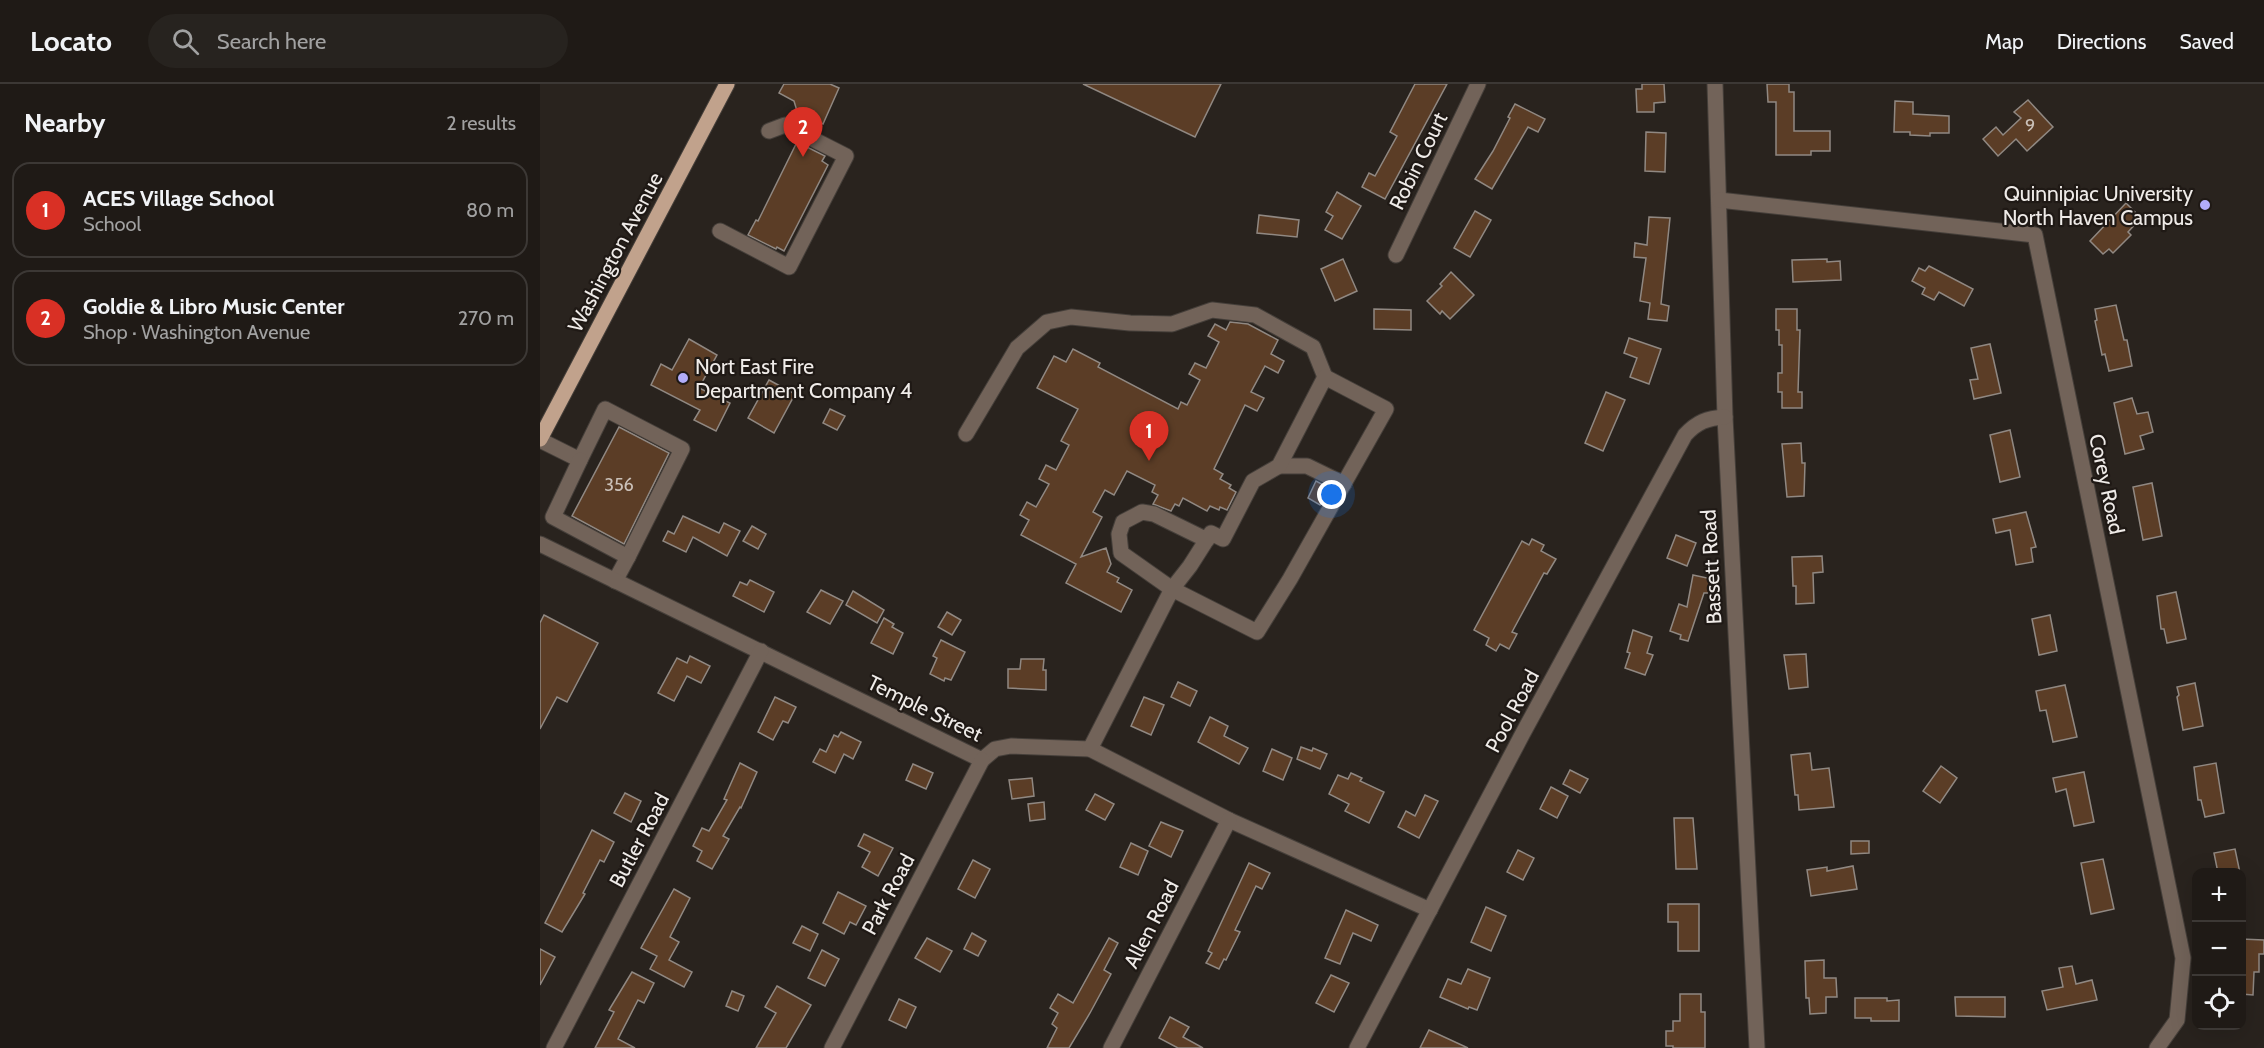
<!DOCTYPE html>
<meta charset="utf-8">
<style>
body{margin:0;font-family:Cabin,sans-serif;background:#27231f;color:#f1f3f6}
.controls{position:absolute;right:18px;bottom:18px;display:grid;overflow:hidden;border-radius:12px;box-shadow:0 6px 24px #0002}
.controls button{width:54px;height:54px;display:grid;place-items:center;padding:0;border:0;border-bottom:2px solid #3c3835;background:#1f1a16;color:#f1f3f6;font:30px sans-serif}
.you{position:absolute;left:792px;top:411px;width:21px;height:21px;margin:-15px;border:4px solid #fff;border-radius:50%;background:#1a73e8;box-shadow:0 0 0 9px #1a73e833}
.badge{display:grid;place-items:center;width:39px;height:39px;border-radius:50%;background:#d93025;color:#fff;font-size:20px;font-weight:700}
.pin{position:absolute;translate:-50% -50px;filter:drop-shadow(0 2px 3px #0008)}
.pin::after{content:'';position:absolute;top:32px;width:21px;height:18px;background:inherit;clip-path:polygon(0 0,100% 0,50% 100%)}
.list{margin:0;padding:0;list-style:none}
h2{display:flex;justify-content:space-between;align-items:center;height:78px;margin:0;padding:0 24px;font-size:26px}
h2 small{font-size:20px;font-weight:400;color:#a1a1a1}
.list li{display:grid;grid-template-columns:39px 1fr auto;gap:18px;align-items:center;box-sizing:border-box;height:96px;margin:0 12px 12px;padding:0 12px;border:2px solid #3c3835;border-radius:18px}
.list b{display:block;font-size:22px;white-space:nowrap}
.list p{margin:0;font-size:20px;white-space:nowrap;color:#a1a1a1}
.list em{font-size:20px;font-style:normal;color:#a1a1a1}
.icon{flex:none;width:33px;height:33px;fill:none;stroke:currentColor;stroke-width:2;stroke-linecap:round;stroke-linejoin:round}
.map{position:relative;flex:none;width:1724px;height:964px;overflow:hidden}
header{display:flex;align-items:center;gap:36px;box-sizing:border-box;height:84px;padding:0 30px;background:#1f1a16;border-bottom:2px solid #3c3835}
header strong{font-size:28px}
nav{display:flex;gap:33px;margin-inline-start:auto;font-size:21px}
.search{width:420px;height:54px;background:#27231f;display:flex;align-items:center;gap:15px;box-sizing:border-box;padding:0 21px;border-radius:33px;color:#a1a1a1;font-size:22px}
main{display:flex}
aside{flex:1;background:#1f1a16}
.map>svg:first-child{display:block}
.building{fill:#5b3d26;stroke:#908882;stroke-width:1.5}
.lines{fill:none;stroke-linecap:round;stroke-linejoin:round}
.minor-casing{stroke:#453f3a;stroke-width:17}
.major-casing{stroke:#453f3a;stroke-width:17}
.minor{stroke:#726359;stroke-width:15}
.major{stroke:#c1a28c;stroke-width:15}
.poi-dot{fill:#b2adf9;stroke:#1f1915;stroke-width:2}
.labels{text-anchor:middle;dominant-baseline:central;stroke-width:4.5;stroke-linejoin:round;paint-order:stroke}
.number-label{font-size:18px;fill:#cac0b8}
.street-label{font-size:21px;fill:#efebe8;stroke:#1f1915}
.poi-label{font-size:21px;fill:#efebe8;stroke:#1f1915;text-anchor:end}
</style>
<header>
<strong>Locato</strong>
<div class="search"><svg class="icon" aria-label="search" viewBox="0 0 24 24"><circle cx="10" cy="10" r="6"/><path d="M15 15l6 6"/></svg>Search here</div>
<nav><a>Map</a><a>Directions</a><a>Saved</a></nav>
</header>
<main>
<aside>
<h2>Nearby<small>2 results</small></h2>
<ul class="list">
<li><span class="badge">1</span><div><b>ACES Village School</b><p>School</p></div><em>80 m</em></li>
<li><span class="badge">2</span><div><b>Goldie &amp; Libro Music Center</b><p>Shop · Washington Avenue</p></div><em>270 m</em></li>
</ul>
</aside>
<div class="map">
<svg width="1724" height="964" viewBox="0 0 1724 964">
<rect width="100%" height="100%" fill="#29231e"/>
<g class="building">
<polygon points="244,0 290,0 299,4 283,40 257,27 254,17 239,9"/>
<polygon points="543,0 681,0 655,53"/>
<polygon points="875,0 907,0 845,115 822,103 829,89 835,92 857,52 850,48"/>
<polygon points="1102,0 1124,0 1125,18 1114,19 1114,28 1097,28 1096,5 1102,5"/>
<polygon points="1227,0 1249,0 1249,8 1254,8 1254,47 1290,47 1290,67 1271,67 1271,71 1236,71 1236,18 1228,18"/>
<polygon points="1488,16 1513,43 1487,67 1476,55 1458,72 1443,55 1456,43 1463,51 1481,34 1474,28"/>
<polygon points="1355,17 1373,18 1373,30 1409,32 1409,49 1390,49 1390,52 1370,51 1370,48 1354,48"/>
<polygon points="975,20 1005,35 998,48 988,43 952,105 935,95 953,67 970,34 968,33"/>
<polygon points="1106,48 1126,49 1125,88 1105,87"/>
<polygon points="257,58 285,72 282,77 288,81 244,167 237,163 236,165 208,151 216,136 218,137"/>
<polygon points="797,108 821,122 802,155 785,146 793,132 786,128"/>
<polygon points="1586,119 1601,134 1588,148 1591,151 1573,169 1569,165 1563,170 1550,157"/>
<polygon points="935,127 951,136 930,173 914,164"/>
<polygon points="719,131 759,136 757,153 717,149"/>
<polygon points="1109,133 1130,134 1121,220 1129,222 1127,237 1108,235 1110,219 1100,217 1106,174 1094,173 1095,159 1107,161"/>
<polygon points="803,175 817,207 795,217 781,185"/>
<polygon points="1287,175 1287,178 1300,177 1301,196 1253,198 1252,176"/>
<polygon points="1389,182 1433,205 1424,222 1399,208 1394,216 1382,210 1385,204 1372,197 1379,184 1385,187"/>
<polygon points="911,188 934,211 910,235 902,227 900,230 887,217 902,202 900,200"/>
<polygon points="1576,221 1584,256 1587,256 1592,282 1569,287 1565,270 1562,271 1555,237 1557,236 1555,225"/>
<polygon points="834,225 871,226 871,246 834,245"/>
<polygon points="1236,225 1257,225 1257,246 1260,246 1258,308 1262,308 1262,324 1242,324 1242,308 1238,308 1238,289 1242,289 1242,261 1239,261 1239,246 1236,246"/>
<polygon points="690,238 708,240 738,256 731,270 744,277 738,289 725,282 711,308 724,314 717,327 705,321 674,385 683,390 680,395 691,401 689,404 696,408 687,426 680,423 679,426 670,422 667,427 643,414 639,422 635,420 631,427 613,420 618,411 612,408 615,401 587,387 574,411 565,406 553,428 562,433 541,473 566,464 571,480 567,488 579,494 577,498 592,506 581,528 526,499 536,480 481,451 489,436 480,431 487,418 496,423 509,400 499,395 506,381 516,386 529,361 521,357 538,325 497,304 514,272 526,278 533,265 560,279 558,283 638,325 641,318 647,321 660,296 649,290 655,279 666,284 679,258 668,252 675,240 686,246"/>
<polygon points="1089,254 1121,265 1109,300 1090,293 1097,274 1084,269"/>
<polygon points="149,255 177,271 159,304 190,319 176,347 154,336 160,326 111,301 121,280 132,286"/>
<polygon points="1450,260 1461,309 1434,315 1430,296 1438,295 1431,264"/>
<polygon points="229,296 255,310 234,349 208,334"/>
<polygon points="1066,308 1085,316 1063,367 1045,359"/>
<polygon points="1592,314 1597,330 1608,328 1613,348 1600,352 1604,365 1585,370 1574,319"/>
<polygon points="290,325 305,332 297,346 283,339"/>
<polygon points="79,343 129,369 84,460 32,432"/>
<polygon points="1470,346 1480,393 1460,398 1450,351"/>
<polygon points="1261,359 1262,379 1265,379 1264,412 1247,413 1242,360"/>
<polygon points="776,397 789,404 780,421 768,414"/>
<polygon points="1612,399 1622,452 1603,456 1593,403"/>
<polygon points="1486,428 1496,463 1491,464 1493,478 1476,481 1470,446 1456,449 1453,435"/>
<polygon points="143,432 179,449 184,439 200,447 187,472 153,453 146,468 123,457 128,447 134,450"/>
<polygon points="212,442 226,450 218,465 203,457"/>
<polygon points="1136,451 1156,459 1147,482 1127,474"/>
<polygon points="992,455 1004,461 1001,467 1016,475 1007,490 1004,489 972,548 977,550 969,565 960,560 956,567 946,561 949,554 934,546 982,457 989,461"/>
<polygon points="1282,472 1283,488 1273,489 1274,519 1256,520 1256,502 1253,502 1252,473"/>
<polygon points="1153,491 1172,495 1169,509 1164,509 1148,557 1140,555 1141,551 1130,547 1139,520 1147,523"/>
<polygon points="210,496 234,508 224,528 193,512 200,498 207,501"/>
<polygon points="281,506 303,517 290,540 267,528"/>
<polygon points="313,507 344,526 337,539 306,521"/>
<polygon points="1636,508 1646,555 1627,559 1624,545 1621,545 1617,512"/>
<polygon points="407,528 421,536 412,551 398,543"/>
<polygon points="4,531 58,559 27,618 17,613 0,645 0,539"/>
<polygon points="1510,531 1517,567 1499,571 1492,535"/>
<polygon points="344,534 354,540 352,543 363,549 353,570 331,559"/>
<polygon points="1093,546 1112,553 1107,569 1113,571 1105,591 1085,584 1090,569 1087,568"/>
<polygon points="401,556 425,568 411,596 405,594 404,597 390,590 397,574 393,572"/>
<polygon points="1266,570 1268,603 1249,605 1244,571"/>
<polygon points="150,572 170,582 161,599 147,592 134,617 118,609 137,574 147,579"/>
<polygon points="481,575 504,575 503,586 506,586 506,606 468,604 468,585 480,585"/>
<polygon points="638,598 657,607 650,622 631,613"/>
<polygon points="1655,599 1663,642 1643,646 1637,613 1639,611 1637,603"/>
<polygon points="1525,601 1537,653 1513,658 1506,626 1500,627 1496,607"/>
<polygon points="235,613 256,623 248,639 243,637 233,656 218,648"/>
<polygon points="604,613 624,621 611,651 591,642"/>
<polygon points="670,633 688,642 684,652 708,664 699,680 658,658"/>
<polygon points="301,648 321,658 313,675 304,670 295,689 273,678 280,665 286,668 294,651 298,653"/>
<polygon points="761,663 772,667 773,664 787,670 780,685 757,675"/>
<polygon points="732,665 752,674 743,696 723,687"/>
<polygon points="1270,669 1272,686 1289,684 1294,723 1259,726 1258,711 1255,711 1251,671"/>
<polygon points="200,679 217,688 201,724 200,723 183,752 189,755 172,785 157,777 162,767 153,762 162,744 169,747 187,716 184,715"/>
<polygon points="1676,679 1684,729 1665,733 1661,716 1658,716 1654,683"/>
<polygon points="373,680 393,689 386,705 366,696"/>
<polygon points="1401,682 1417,694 1400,719 1383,707"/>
<polygon points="1030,686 1048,695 1040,709 1023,700"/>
<polygon points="1544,688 1554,738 1534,742 1526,705 1516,708 1513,694"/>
<polygon points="811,689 822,694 820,697 844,708 829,739 805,727 809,720 789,710 798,691 808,695"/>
<polygon points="492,694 494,712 472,715 469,696"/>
<polygon points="1011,703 1028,712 1017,734 1000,725"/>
<polygon points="85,709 101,717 91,738 74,729"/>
<polygon points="555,710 574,720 565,736 546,726"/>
<polygon points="885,711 898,717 879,754 858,743 866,727 875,732"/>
<polygon points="504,718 505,735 490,737 488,720"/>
<polygon points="1134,734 1153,734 1157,785 1136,785"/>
<polygon points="621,738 643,747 631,773 609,762"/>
<polygon points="52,746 74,758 64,778 60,776 43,809 45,810 22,848 5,839"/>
<polygon points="324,750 353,764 338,792 322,783 330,768 318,762"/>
<polygon points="1311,757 1329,757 1329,769 1311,770"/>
<polygon points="591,759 608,767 598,791 580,783"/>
<polygon points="1695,765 1700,789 1678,789 1674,769"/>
<polygon points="978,766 994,774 983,796 967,788"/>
<polygon points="1563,775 1574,825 1551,830 1541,779"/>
<polygon points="433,776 450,785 435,814 418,805"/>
<polygon points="709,779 730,789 722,805 716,802 695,846 700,848 686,876 684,875 679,885 666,879 672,869 668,867"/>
<polygon points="1313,782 1317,805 1271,812 1267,786 1287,783 1287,787"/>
<polygon points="134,805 150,814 130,853 139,858 129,876 152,888 144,903 110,885 117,872 101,864"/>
<polygon points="298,808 326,822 316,841 310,838 304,850 283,839"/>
<polygon points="1128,820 1159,820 1159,867 1138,867 1138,838 1128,838"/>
<polygon points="946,823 966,832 951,867 931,858"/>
<polygon points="806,826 838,841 831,857 813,849 800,880 785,874"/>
<polygon points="262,842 278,850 270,867 253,859"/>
<polygon points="432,849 446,857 438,872 424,865"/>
<polygon points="387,854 412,867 400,888 375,874"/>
<polygon points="569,854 578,859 564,886 571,890 550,929 529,964 507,964 517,944 512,940 518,929 510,924 518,910 533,919"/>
<polygon points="1701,855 1724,856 1724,870 1719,870 1719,888 1714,888 1713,911 1701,910"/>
<polygon points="0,865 15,873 0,901"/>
<polygon points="282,866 299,875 285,902 268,894"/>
<polygon points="1284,876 1284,894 1296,894 1297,913 1286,913 1286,929 1270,930 1269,914 1266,914 1265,877"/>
<polygon points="1532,882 1536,900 1552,896 1557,916 1507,926 1502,907 1523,903 1519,884"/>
<polygon points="928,885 950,894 937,926 929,923 928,925 900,913 908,895 921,900"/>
<polygon points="92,888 114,899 104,919 98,916 78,955 95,964 55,964 74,928 69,926"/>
<polygon points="791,891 809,899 794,928 776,919"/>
<polygon points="237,902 271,921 246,964 216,964 236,929 225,923"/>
<polygon points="192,907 204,912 198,927 186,922"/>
<polygon points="1140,910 1161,910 1161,928 1165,928 1165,964 1133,964 1133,962 1126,962 1126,947 1133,947 1133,937 1140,937"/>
<polygon points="1415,913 1465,913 1465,933 1416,932"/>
<polygon points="1315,914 1347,914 1347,917 1359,916 1359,937 1331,937 1331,934 1315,934"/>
<polygon points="359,915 376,923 366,944 349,936"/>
<polygon points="630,933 649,943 643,953 663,964 638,964 619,954"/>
<polygon points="889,946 928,964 880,964"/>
</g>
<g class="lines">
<g class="minor-casing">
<g id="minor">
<polyline points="1175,0 1185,333 1217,964"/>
<polyline points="1179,116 1495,151 1643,874 1637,936 1617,964"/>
<polyline points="180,147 249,183 306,72 245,41 229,47"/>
<polyline points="856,171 938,0"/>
<polyline points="426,350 477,264 507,238 531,233 590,239 632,240 672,226 715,231 773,263 785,293"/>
<polyline points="0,356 40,376 65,325 142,365 88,473"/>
<polyline points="40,376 13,433 88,473 75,497"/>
<polyline points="739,382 767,382 804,400"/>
<polyline points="0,460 442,676 455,665 471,662 550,665 689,736 890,826"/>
<polyline points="550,665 632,505 717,548 750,495 846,325 785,293 739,382 713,397 683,455 671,449 650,482 632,505 581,469 579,450 583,438 602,428 614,430 667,456"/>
<polyline points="14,964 221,567"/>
<polyline points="292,964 442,676"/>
<polyline points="571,964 689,736"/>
<path d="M817 964 983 649 1145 351C1157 338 1167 334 1185 333"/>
</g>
</g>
<g class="major-casing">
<polyline id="major" points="0,355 187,0"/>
</g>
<use href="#minor" class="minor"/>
<use href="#major" class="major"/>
</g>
<g class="poi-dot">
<circle cx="1665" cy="121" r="6"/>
<circle cx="143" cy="294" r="6"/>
</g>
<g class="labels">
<g class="number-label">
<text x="1490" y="42">9</text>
<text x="79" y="401">356</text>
</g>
<g class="street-label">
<text transform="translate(878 77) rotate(-64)">Robin Court</text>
<text transform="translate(75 168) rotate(-62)">Washington Avenue</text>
<text transform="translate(1567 400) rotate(78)">Corey Road</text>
<text transform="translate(1171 483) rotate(-93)">Bassett Road</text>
<text transform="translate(385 624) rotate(26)">Temple Street</text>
<text transform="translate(972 627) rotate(-62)">Pool Road</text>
<text transform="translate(99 756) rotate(-62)">Butler Road</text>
<text transform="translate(348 810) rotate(-62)">Park Road</text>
<text transform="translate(611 840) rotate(-63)">Allen Road</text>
</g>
<g class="poi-label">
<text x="1653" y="109">Quinnipiac University<tspan x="1653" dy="24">North Haven Campus</tspan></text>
<text x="155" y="282" text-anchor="start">Nort East Fire<tspan x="155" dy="24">Department Company 4</tspan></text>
</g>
</g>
</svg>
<div class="controls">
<button>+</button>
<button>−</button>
<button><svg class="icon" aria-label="locate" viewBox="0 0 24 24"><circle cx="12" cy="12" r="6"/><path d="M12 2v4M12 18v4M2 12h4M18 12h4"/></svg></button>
</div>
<div class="you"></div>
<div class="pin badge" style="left:609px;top:377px">1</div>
<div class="pin badge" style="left:263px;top:73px">2</div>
</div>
</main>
